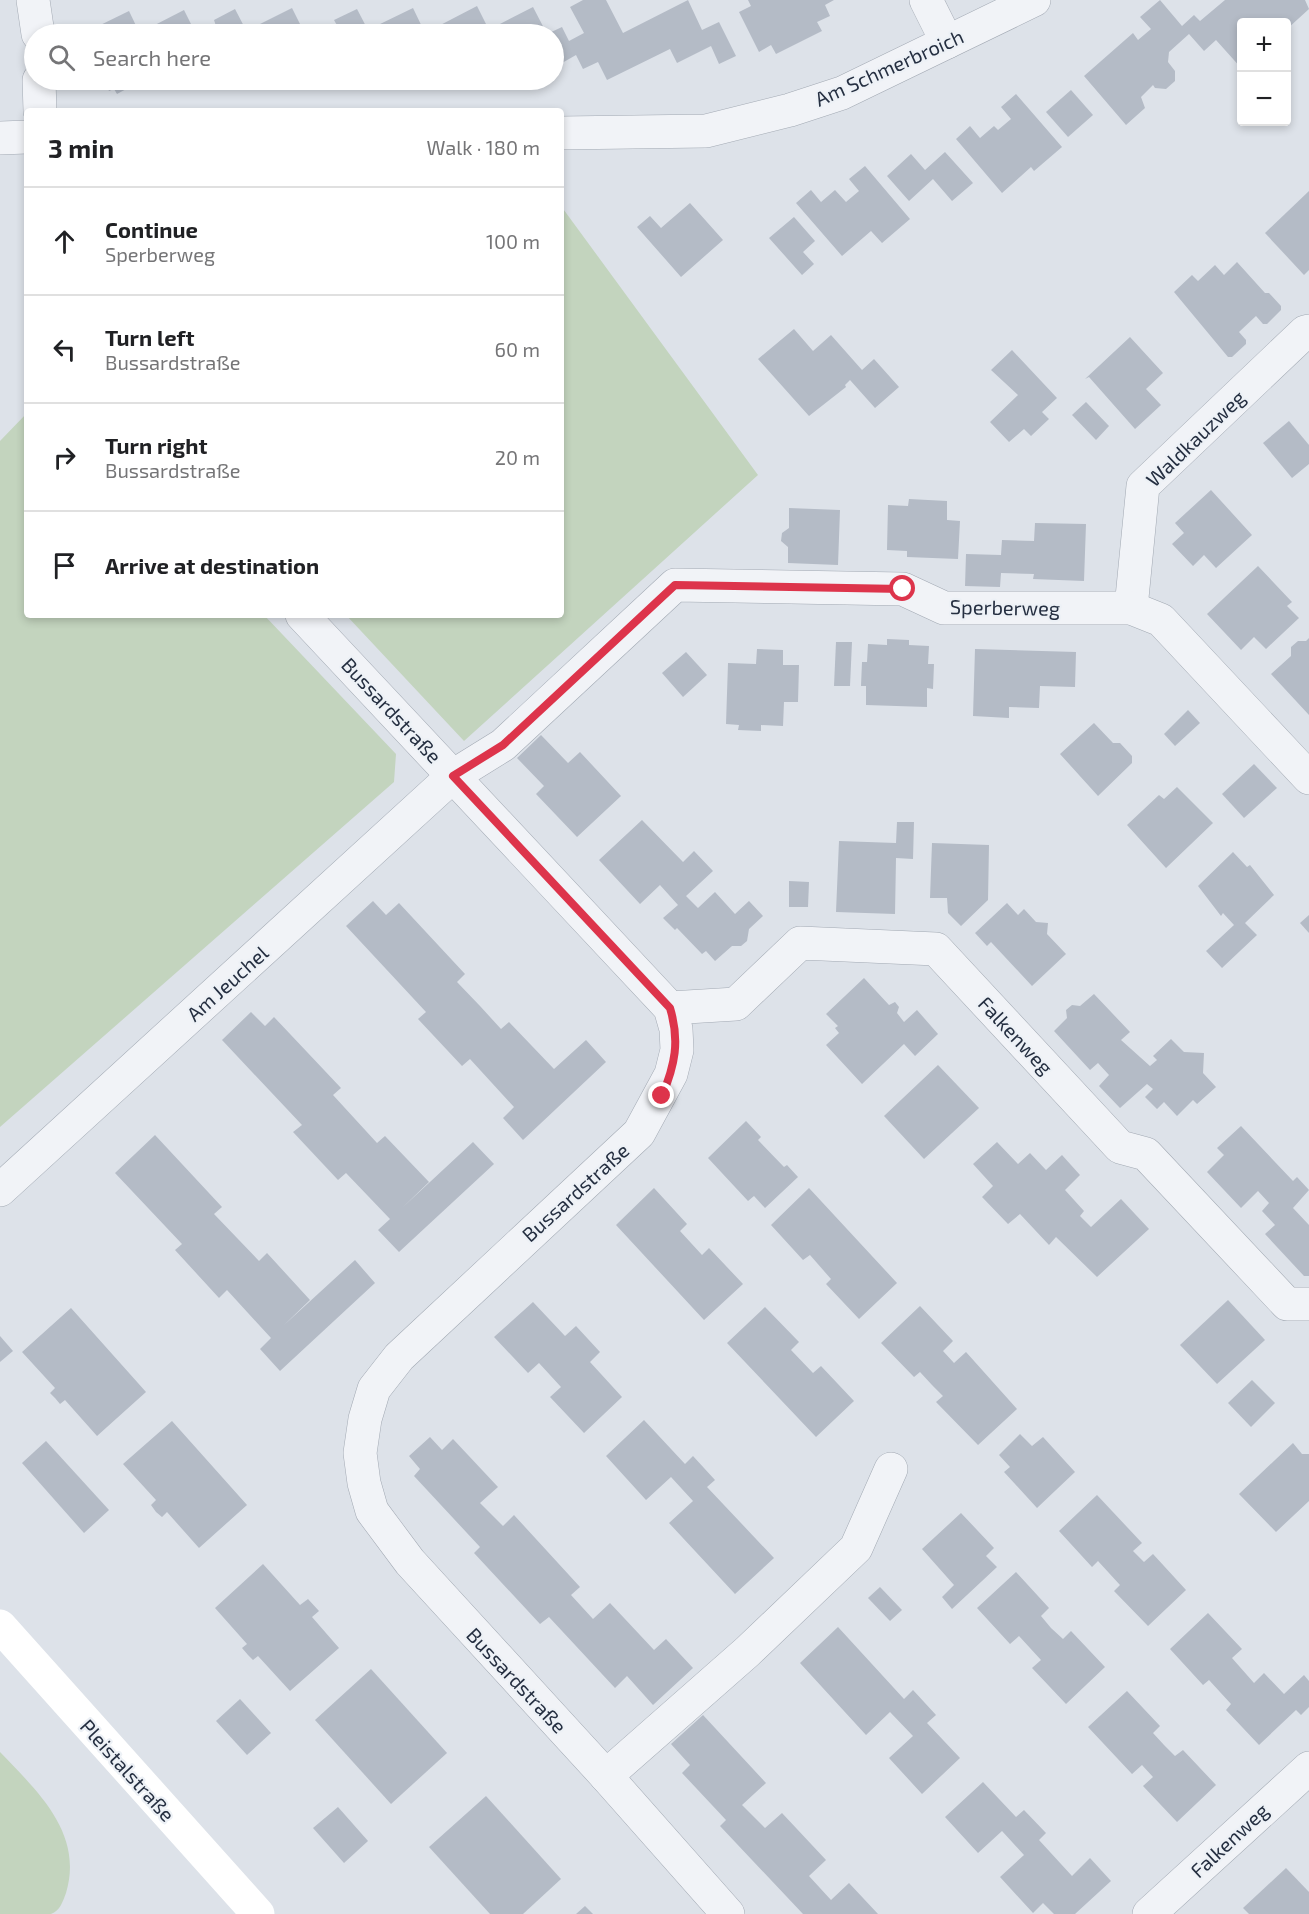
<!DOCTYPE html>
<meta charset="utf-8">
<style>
body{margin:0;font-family:"Exo 2",sans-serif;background:#f6f6f6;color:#202124}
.controls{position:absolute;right:18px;top:18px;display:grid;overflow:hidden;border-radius:6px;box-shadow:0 3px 9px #0003}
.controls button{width:54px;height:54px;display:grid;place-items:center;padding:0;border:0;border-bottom:2px solid #e0e0e0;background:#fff;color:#202124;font:30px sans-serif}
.stop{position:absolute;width:18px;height:18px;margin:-14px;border:4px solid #dd344b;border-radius:50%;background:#fff}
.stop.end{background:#dd344b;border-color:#fff;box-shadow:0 2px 6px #0008}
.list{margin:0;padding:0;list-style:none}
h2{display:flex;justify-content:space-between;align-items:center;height:78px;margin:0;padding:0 24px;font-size:26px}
h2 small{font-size:20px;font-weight:400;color:#757577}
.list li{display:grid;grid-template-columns:39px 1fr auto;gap:18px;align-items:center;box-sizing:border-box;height:108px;padding:0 24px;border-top:2px solid #e0e0e0}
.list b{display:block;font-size:22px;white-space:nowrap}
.list p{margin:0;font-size:20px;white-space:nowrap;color:#757577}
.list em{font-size:20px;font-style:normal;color:#757577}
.icon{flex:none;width:33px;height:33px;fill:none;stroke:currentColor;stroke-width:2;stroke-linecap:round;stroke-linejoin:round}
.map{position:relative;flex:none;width:1309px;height:1914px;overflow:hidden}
.search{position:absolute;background:#fff;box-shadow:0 3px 9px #0003;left:24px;top:24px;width:540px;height:66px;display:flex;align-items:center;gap:15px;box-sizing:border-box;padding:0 21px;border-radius:33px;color:#757577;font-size:22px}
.panel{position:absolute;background:#fff;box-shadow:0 3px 9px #0003;left:24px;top:108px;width:540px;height:510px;border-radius:6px}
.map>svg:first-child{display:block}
.green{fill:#c3d4be}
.building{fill:#b4bbc6}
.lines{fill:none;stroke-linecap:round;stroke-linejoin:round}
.minor-casing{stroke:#a2a9b3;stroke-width:34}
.minor{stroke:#f1f3f7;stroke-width:33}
.secondary{stroke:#fff;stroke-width:33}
.route{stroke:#dd344b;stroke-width:8}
.labels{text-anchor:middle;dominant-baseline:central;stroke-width:4.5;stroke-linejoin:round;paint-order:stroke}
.street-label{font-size:20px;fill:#252f41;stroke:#edf1f6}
</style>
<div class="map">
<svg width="1309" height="1914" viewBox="0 0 1309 1914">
<rect width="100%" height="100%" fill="#dde2e9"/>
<g class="green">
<polygon points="561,206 758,475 464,741 346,615 561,615"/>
<polygon points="27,413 27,615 264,615 396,754 394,782 0,1127 0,441"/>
<path d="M0 1752C37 1791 84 1833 66 1893 63 1901 60 1911 51 1914 37 1914 15 1914 0 1914Z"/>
</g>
<g class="building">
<polygon points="583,0 606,0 623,33 688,0 702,30 719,22 736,56 719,64 711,46 677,63 670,49 607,80 598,62 583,69 576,55 562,63 554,47 554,34 373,34 380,31 378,25 413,8 425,33 477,6 491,34 501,30 498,25 533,7 547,34 562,27 569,41 584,33 570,7"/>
<polygon points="748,0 834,0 825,5 830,16 817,22 822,31 776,54 771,45 759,52 739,12 751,6"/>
<polygon points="1160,0 1182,26 1194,15 1200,21 1225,0 1305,0 1309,9 1287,29 1287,22 1242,22 1242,69 1216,40 1204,51 1189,34 1169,52 1168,62 1175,71 1175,81 1166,89 1155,88 1153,85 1141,97 1145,108 1126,125 1084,76 1133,33 1138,40 1151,29 1140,17"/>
<polygon points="292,8 305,34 252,34 259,31 256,26"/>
<polygon points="235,9 248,34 200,34 216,26 214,20"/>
<polygon points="357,9 370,34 342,34 334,20"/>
<polygon points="184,10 196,34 153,34 149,28"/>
<polygon points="129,11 140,34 87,34 86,32"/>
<polygon points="104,80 143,80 117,94 114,89 109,91"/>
<polygon points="1071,90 1093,115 1068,137 1046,112"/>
<polygon points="1016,94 1062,147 1034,171 1031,167 1002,193 956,139 970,126 980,138 994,126 998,130 1011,119 1001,107"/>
<polygon points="945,152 973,183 952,201 933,179 909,201 887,176 911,154 925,170"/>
<polygon points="865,166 910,219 882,243 871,231 842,256 796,203 811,190 821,202 835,190 846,202 859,191 849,179"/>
<polygon points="1309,191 1309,270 1304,275 1265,233"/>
<polygon points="690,203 723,240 681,277 637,227 650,216 661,228"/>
<polygon points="794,217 815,241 803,252 814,264 802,275 769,238"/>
<polygon points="1237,262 1265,293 1269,293 1281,306 1281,310 1267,324 1263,324 1256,316 1239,332 1246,340 1246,344 1232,357 1228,357 1174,292 1192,275 1198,281 1215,265 1224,275"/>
<polygon points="794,329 813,351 831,335 862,370 874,359 899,387 875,408 850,380 845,385 846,387 809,416 758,359"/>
<polygon points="1130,337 1163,373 1146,389 1161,405 1135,429 1089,377 1085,379"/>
<polygon points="1012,350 1057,398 1042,412 1049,419 1031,436 1024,429 1009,442 990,422 1018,395 991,370"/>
<polygon points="1086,402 1109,426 1096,440 1072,415"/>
<polygon points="1289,421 1309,445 1309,464 1292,478 1263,443"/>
<polygon points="1211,490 1252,535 1216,568 1204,555 1193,566 1172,544 1184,533 1175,523"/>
<polygon points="909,499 947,501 947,520 960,521 958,559 907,557 907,551 887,550 888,505 908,506"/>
<polygon points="789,508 840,510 838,565 788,563 788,547 781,541 782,533 789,528"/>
<polygon points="1035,523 1086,524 1084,581 1033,579 1034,574 1001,573 1000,587 965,586 966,554 1001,555 1002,540 1034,541"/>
<polygon points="1258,566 1292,602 1287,606 1299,618 1266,649 1254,637 1241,650 1207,614"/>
<polygon points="1309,638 1309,715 1271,674 1291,656 1291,647 1298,641 1306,641"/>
<polygon points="887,639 909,640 909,645 929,646 928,664 934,664 933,689 927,688 927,707 866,705 866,686 861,686 862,662 867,662 868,644 887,645"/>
<polygon points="836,642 852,642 850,686 834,686"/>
<polygon points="757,649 783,650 783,665 799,665 798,702 784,702 783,726 761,725 761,731 738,730 739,725 726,724 728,663 756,664"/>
<polygon points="975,649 1076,652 1075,687 1040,686 1039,708 1009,707 1009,718 973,716"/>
<polygon points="686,652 707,675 683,697 662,673"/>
<polygon points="1188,710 1200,723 1175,746 1164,734"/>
<polygon points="1094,723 1113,743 1120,743 1132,756 1132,763 1098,796 1060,754"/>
<polygon points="541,735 568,763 580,752 621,796 577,837 536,794 544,786 517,758"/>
<polygon points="1254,764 1277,788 1244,818 1222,794"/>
<polygon points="1177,787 1213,823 1166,868 1127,825 1159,795 1164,799"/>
<polygon points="642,820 683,862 694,851 713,871 686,896 698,908 715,892 735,914 749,901 763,916 749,929 747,941 741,946 732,946 715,961 706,951 702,954 677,928 675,930 663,918 678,905 660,885 640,904 599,860"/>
<polygon points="897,822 914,822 913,859 896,858 895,914 836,912 839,841 896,843"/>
<polygon points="932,843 989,845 988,900 961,926 948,913 947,898 930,898"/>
<polygon points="1233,852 1247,867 1250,865 1274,895 1245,923 1257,935 1222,968 1206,951 1234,925 1223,913 1221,916 1198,886"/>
<polygon points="789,881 809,882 808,907 789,907"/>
<polygon points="373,901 386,915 399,903 465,974 457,982 480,1006 501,1029 509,1022 554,1069 586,1040 606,1062 523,1140 503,1118 514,1107 470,1059 462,1066 418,1019 426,1012 346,926"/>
<polygon points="1007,903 1018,915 1024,909 1036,922 1048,923 1047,934 1066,954 1032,986 991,942 987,946 975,933"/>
<polygon points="1309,915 1309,933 1300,923"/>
<polygon points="864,978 889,1005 895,1002 899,1007 897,1013 904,1022 917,1010 938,1034 915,1056 904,1044 862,1084 826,1045 839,1033 835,1028 838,1026 826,1014"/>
<polygon points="1094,994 1130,1032 1121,1040 1150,1066 1157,1060 1153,1056 1171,1039 1184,1052 1204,1053 1203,1073 1216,1087 1197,1104 1193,1100 1177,1116 1164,1102 1157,1109 1145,1097 1153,1089 1147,1084 1120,1108 1099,1086 1109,1075 1098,1063 1090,1070 1054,1031 1067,1018 1066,1010 1072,1005 1080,1006"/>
<polygon points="251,1012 265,1026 274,1017 341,1088 333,1095 377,1143 385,1136 429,1182 402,1208 473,1142 494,1164 399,1252 378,1230 390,1219 346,1173 338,1180 293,1132 302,1125 222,1040"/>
<polygon points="938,1065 979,1108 924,1159 884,1116"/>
<polygon points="746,1121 761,1137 758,1140 784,1167 787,1165 798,1177 765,1208 754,1196 748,1201 708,1158"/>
<polygon points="1241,1126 1293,1181 1297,1177 1309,1190 1293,1208 1309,1225 1309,1276 1304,1276 1265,1234 1275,1225 1262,1211 1269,1203 1258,1191 1241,1208 1207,1172 1224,1155 1217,1148"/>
<polygon points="155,1135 222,1207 214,1214 259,1261 267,1253 310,1300 283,1326 355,1260 375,1283 280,1371 260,1349 271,1338 227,1290 219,1298 175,1250 182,1244 115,1173"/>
<polygon points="997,1142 1018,1164 1030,1153 1046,1170 1062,1155 1080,1175 1065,1190 1084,1211 1080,1216 1091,1227 1121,1199 1149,1229 1097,1277 1056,1237 1049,1245 1020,1214 1008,1224 982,1197 993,1186 973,1164"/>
<polygon points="654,1188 687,1224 680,1231 702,1255 709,1248 743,1284 704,1320 616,1225"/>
<polygon points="809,1188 897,1283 859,1319 826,1284 831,1279 810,1255 803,1260 771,1225"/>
<polygon points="1228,1300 1265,1340 1217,1384 1180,1345"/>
<polygon points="533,1302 565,1336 576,1326 600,1352 590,1362 622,1397 584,1433 550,1397 561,1387 539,1363 528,1373 494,1337"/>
<polygon points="920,1306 953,1341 943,1351 954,1363 966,1352 1017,1409 978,1445 936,1402 943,1396 932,1385 920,1372 914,1377 881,1343"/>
<polygon points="765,1307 799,1342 791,1350 813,1373 821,1366 854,1401 816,1437 727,1343"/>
<polygon points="71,1308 146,1392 97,1436 65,1400 60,1404 55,1398 50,1393 55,1388 22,1352"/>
<polygon points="0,1336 13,1351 0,1362"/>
<polygon points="1252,1380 1275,1403 1251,1427 1228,1403"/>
<polygon points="644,1420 685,1464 693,1456 715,1480 707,1487 774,1558 735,1594 669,1523 693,1501 671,1477 646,1500 606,1456"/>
<polygon points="172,1421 247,1505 199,1548 167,1512 162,1517 156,1512 151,1505 156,1500 123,1464"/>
<polygon points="1020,1434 1032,1446 1043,1437 1075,1472 1037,1508 1004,1472 1010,1467 999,1455"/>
<polygon points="430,1437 442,1450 453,1439 498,1487 480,1503 503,1526 514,1515 580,1587 571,1595 593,1619 610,1603 654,1650 666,1639 693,1668 653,1705 627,1676 615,1688 549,1617 540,1624 474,1553 480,1547 414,1476 420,1469 409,1456"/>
<polygon points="46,1441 109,1510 84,1533 22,1463"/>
<polygon points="1293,1443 1302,1454 1309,1454 1309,1501 1276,1532 1239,1494"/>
<polygon points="1097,1495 1142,1543 1133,1551 1144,1562 1153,1554 1186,1590 1148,1626 1114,1591 1120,1585 1098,1561 1092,1567 1059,1531"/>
<polygon points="961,1513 994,1548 986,1556 997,1567 952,1609 942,1597 954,1585 922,1549"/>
<polygon points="263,1564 300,1605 308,1599 319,1611 312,1617 339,1648 290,1691 258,1656 253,1660 248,1655 242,1648 247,1644 215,1608"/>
<polygon points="1016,1572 1049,1608 1041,1616 1051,1628 1063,1639 1071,1631 1105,1667 1066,1704 1032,1668 1041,1660 1019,1636 1010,1644 977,1608"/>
<polygon points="880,1587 902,1610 890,1621 868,1598"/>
<polygon points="1208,1613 1242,1649 1232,1658 1254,1683 1264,1673 1284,1694 1304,1675 1309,1681 1309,1707 1301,1715 1296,1710 1259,1745 1226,1710 1231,1704 1209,1680 1203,1685 1170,1649"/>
<polygon points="838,1627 904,1699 913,1690 936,1715 927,1723 960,1758 922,1794 889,1758 913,1736 890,1712 866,1735 800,1663"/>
<polygon points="371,1669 447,1753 391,1804 315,1720"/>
<polygon points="1127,1691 1160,1726 1153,1733 1164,1745 1175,1756 1183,1750 1216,1785 1177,1822 1143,1786 1153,1777 1142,1765 1132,1774 1088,1727"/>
<polygon points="240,1699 271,1733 247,1755 216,1721"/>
<polygon points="703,1715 766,1783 742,1805 765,1828 782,1813 826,1860 809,1876 831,1900 849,1883 878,1914 803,1914 720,1826 726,1820 682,1773 690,1765 671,1744"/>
<polygon points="983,1782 1016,1817 1024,1810 1046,1833 1039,1840 1072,1876 1090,1858 1111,1881 1075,1914 1054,1914 1043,1903 1033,1913 1000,1877 1024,1855 1002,1831 978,1853 945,1817"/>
<polygon points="486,1796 561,1879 523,1914 490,1914 429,1847"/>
<polygon points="338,1807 368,1841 344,1863 313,1828"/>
<polygon points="1286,1868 1309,1892 1309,1914 1249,1914 1243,1908"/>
<polygon points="585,1906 593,1914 576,1914"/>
</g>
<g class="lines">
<g class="minor-casing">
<g id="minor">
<polyline points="33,0 38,34"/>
<polyline points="926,0 947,42"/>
<polyline points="39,80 40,111"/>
<polyline points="561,133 706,131 790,110 842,93 1034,0"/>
<polyline points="0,138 27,137"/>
<polyline points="1131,608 1143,486 1305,332 1309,331"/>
<polyline points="302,615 670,1008 676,1029 677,1050 671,1074 639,1133 399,1357 374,1389 365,1419 360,1453 364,1483 372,1511 410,1562 606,1776 728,1914"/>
<polyline points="670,1008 736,1004 800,943 936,949 1120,1147 1146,1154 1287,1304 1309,1304"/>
<polyline points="0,1190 453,776 503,745 675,585 903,589 944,608 1131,608 1161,620 1309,778"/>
<polyline points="606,1776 747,1652 856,1548 891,1469"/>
<polyline points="1149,1914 1309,1768"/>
</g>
</g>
<use href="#minor" class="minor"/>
<polyline class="secondary" points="0,1626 258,1914"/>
</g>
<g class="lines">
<path class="route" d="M662 1096C675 1065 680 1041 670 1008L453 776 503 745 675 585 903 589"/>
</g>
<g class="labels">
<g class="street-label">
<text transform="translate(889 67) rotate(-24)">Am Schmerbroich</text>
<text transform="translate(1195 438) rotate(-44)">Waldkauzweg</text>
<text transform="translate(1005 607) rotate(1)">Sperberweg</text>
<text transform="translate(392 710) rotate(47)">Bussardstraße</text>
<text transform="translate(227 983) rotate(-42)">Am Jeuchel</text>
<text transform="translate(1016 1035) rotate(47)">Falkenweg</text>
<text transform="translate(575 1192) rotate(-42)">Bussardstraße</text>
<text transform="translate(517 1680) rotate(47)">Bussardstraße</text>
<text transform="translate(128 1770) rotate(48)">Pleistalstraße</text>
<text transform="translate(1229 1840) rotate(-43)">Falkenweg</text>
</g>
</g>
</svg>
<div class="controls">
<button>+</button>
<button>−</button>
</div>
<div class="stop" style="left:903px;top:589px"></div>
<div class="stop end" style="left:662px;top:1096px"></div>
<div class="search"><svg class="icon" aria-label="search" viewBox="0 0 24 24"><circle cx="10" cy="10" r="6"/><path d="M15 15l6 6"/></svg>Search here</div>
<section class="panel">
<h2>3 min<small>Walk · 180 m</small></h2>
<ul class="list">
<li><svg class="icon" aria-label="ahead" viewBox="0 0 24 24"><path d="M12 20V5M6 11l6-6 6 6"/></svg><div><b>Continue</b><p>Sperberweg</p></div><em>100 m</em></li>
<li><svg class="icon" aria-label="left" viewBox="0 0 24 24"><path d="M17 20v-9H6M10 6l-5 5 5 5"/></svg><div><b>Turn left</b><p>Bussardstraße</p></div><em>60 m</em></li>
<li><svg class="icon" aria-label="right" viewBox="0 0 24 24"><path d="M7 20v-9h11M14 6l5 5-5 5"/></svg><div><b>Turn right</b><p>Bussardstraße</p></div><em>20 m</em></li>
<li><svg class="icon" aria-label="arrive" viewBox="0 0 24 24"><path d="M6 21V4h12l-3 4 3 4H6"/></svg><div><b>Arrive at destination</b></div></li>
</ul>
</section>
</div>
